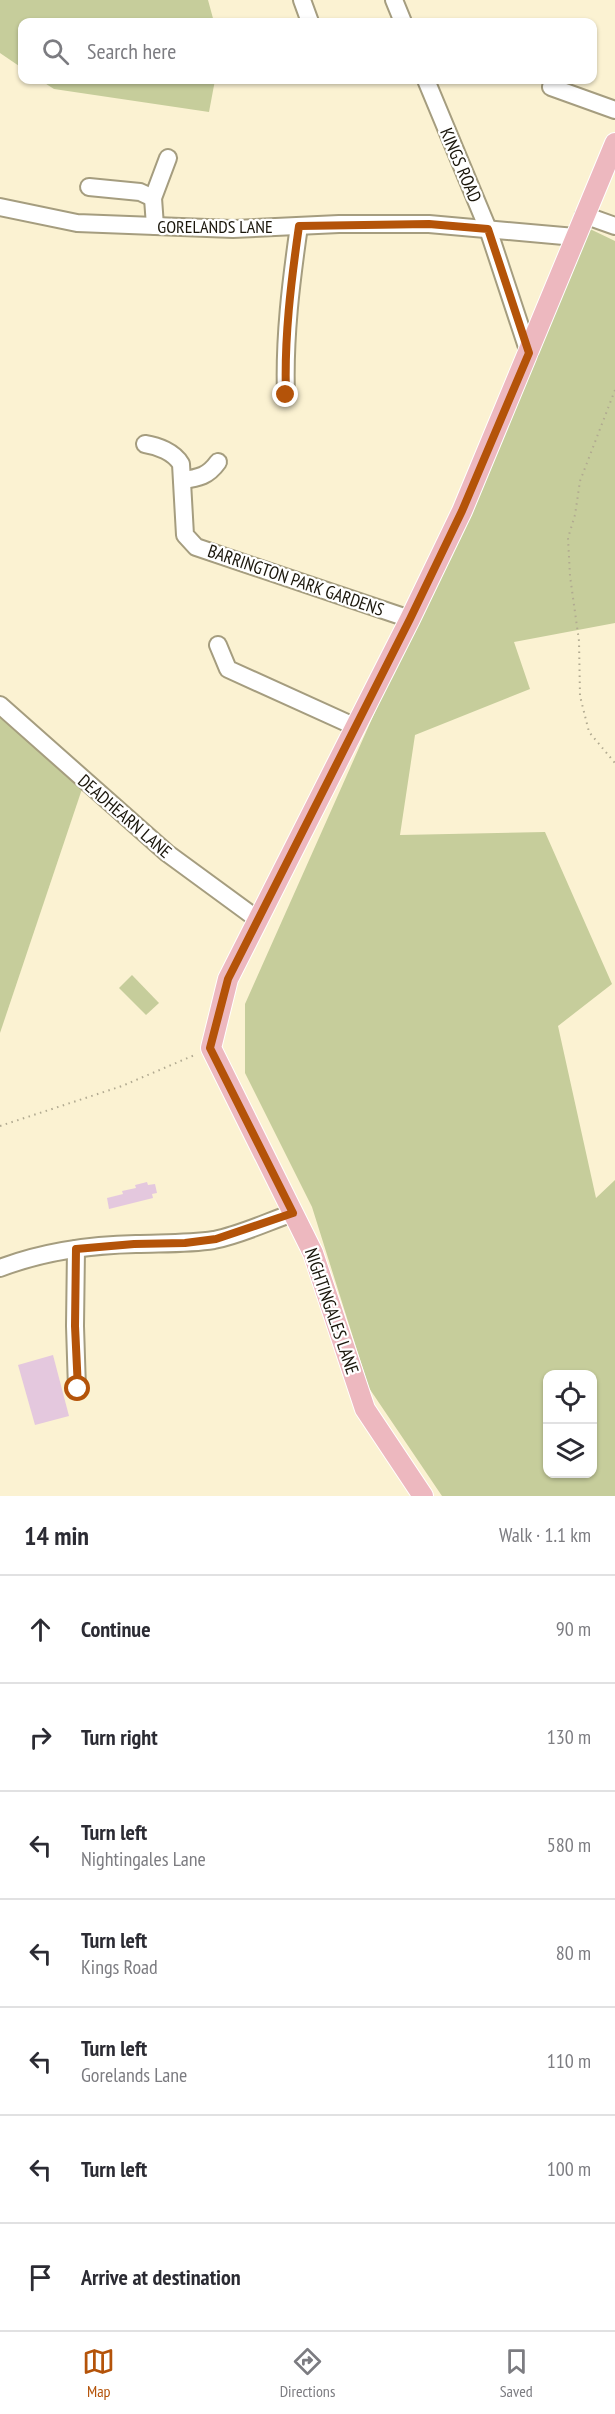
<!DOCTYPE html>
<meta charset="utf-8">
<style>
body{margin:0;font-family:"PT Sans Narrow",sans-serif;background:#f2f2f3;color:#2b2b33}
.controls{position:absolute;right:18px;bottom:18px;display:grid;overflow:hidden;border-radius:12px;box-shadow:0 2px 4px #0004}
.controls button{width:54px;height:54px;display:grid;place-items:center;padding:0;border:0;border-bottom:2px solid #e1e1e2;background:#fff;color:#2b2b33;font:30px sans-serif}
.stop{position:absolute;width:18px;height:18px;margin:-14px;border:4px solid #b45309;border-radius:50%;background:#fff}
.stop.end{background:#b45309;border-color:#fff;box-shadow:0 2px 6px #0008}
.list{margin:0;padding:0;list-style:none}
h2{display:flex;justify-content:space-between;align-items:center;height:78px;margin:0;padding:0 24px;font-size:26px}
h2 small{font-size:20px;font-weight:400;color:#7c7c81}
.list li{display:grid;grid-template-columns:39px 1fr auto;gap:18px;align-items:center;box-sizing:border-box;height:108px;padding:0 24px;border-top:2px solid #e1e1e2}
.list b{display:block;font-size:22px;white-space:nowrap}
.list p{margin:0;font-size:20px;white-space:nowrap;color:#7c7c81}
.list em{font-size:20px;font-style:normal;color:#7c7c81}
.icon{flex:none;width:33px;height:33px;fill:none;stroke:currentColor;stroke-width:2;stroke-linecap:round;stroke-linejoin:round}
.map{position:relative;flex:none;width:615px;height:1496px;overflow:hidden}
.search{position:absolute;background:#fff;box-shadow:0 2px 4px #0004;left:18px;right:18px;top:18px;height:66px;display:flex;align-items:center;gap:15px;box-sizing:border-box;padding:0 21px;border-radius:12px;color:#7c7c81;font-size:22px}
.sheet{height:834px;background:#fff}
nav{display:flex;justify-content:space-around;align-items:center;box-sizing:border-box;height:84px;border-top:2px solid #e1e1e2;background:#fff;font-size:16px;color:#7c7c81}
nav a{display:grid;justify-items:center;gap:3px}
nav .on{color:#b45309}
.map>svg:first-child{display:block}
.green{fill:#c6cd9b;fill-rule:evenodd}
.building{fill:#e4c8de}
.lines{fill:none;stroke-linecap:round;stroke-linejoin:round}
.minor-casing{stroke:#a59d7f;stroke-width:20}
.major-casing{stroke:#fff;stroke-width:22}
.path{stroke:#b1aa91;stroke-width:2;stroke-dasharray:1.5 4.5;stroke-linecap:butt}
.minor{stroke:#fff;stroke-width:16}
.major{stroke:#edb8bf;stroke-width:20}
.route{stroke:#b45309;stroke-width:8}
.labels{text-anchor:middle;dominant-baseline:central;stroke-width:4.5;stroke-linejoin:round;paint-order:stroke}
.street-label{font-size:18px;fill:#1a160b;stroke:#fff}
</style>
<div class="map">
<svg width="615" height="1496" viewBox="0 0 615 1496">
<rect width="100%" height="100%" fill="#fbf2d2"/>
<g class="green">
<polygon points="0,0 208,0 214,22 22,22 22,68 0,53"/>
<polygon points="40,80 215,80 209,112 54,89"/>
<path d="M590 229 615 241V623L514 642 530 689 415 735 400 835 545 832 612 984 558 1026 596 1198 615 1180V1496H442L369 1388 312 1207 245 1073V1004ZM548 1374H592V1474H548Z"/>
<polygon points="0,710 83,786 0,1033"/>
<polygon points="132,975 159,1003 146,1015 119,988"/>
</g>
<g class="building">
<polygon points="147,1182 148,1185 155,1184 157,1193 152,1194 153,1198 109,1209 107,1198 123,1194 122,1191 136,1188 135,1185"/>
<polygon points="53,1355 69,1416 35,1425 18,1365"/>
</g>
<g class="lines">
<g class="minor-casing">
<g id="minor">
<polyline points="302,0 310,22"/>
<polyline points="394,0 403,22"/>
<polyline points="426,80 488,229 529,353"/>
<polyline points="551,87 615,110"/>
<polyline points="89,187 140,192 153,198"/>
<polyline points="0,207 77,223 233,229 339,224 429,224 575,237"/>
<polyline points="584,215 615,226"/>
<polyline points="155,226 153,198 168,158"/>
<path d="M286 395C284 338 291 282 299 226"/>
<path d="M145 444C158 446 174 452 181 464L185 535 196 547 410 619"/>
<path d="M182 480C199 478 208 476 218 462"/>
<polyline points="218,645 228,669 356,727"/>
<polyline points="0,705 167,853 257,919"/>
<polyline points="76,1249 75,1326 77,1389"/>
<path d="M0 1268C42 1252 91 1245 136 1244 162 1243 188 1244 214 1240 240 1235 267 1222 293 1213"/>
</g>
</g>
<g class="major-casing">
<polyline id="major" points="423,1496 365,1409 313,1253 211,1048 228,979 410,619 462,511 615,143"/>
</g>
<g class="path">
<polyline points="615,390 580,481 575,515 568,538 570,576 579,641 580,696 589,732 615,763"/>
<polyline points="0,1126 122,1086 197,1054"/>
</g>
<use href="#minor" class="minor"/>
<use href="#major" class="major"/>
</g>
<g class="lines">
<path class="route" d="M78 1389 75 1326 76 1249 134 1244 185 1243 216 1239 293 1213 210 1048 228 979 410 619 462 511 529 353 488 229 429 224 299 226C291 282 284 338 286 395"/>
</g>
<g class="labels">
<g class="street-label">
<text transform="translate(461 165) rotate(67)">KINGS ROAD</text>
<text x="215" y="226">GORELANDS LANE</text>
<text transform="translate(296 580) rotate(19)">BARRINGTON PARK GARDENS</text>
<text transform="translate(125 816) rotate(41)">DEADHEARN LANE</text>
<text transform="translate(332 1311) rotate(71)">NIGHTINGALES LANE</text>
</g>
</g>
</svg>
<div class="controls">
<button><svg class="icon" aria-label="locate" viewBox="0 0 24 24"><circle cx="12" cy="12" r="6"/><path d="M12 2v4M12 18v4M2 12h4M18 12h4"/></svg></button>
<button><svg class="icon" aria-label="layers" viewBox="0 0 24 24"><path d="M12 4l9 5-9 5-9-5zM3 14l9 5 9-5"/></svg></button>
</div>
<div class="stop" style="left:78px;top:1389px"></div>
<div class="stop end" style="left:286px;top:395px"></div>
<div class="search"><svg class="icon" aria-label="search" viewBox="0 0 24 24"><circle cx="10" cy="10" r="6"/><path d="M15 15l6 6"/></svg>Search here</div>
</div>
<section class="sheet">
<h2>14 min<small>Walk · 1.1 km</small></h2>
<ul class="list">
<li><svg class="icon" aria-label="ahead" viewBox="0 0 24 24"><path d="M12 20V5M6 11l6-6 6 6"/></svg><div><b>Continue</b></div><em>90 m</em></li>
<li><svg class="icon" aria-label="right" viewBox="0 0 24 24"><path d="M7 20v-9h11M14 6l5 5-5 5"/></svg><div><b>Turn right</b></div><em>130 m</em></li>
<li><svg class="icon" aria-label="left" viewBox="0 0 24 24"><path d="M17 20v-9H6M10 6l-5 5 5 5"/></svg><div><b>Turn left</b><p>Nightingales Lane</p></div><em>580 m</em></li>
<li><svg class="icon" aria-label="left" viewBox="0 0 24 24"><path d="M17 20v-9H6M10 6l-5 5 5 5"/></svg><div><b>Turn left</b><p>Kings Road</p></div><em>80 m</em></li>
<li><svg class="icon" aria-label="left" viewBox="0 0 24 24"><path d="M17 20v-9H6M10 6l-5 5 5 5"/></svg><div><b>Turn left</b><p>Gorelands Lane</p></div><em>110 m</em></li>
<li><svg class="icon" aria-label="left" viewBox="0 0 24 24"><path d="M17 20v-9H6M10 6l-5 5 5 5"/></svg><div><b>Turn left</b></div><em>100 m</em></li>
<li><svg class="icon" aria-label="arrive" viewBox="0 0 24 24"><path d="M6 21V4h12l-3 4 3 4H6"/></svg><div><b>Arrive at destination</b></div></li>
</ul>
</section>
<nav>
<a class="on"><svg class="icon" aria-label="map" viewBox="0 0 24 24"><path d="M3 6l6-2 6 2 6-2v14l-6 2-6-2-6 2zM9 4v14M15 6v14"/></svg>Map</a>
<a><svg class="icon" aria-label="directions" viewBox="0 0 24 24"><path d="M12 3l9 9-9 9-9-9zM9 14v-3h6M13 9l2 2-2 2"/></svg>Directions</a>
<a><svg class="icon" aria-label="saved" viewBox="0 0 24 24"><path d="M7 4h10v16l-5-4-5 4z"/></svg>Saved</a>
</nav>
